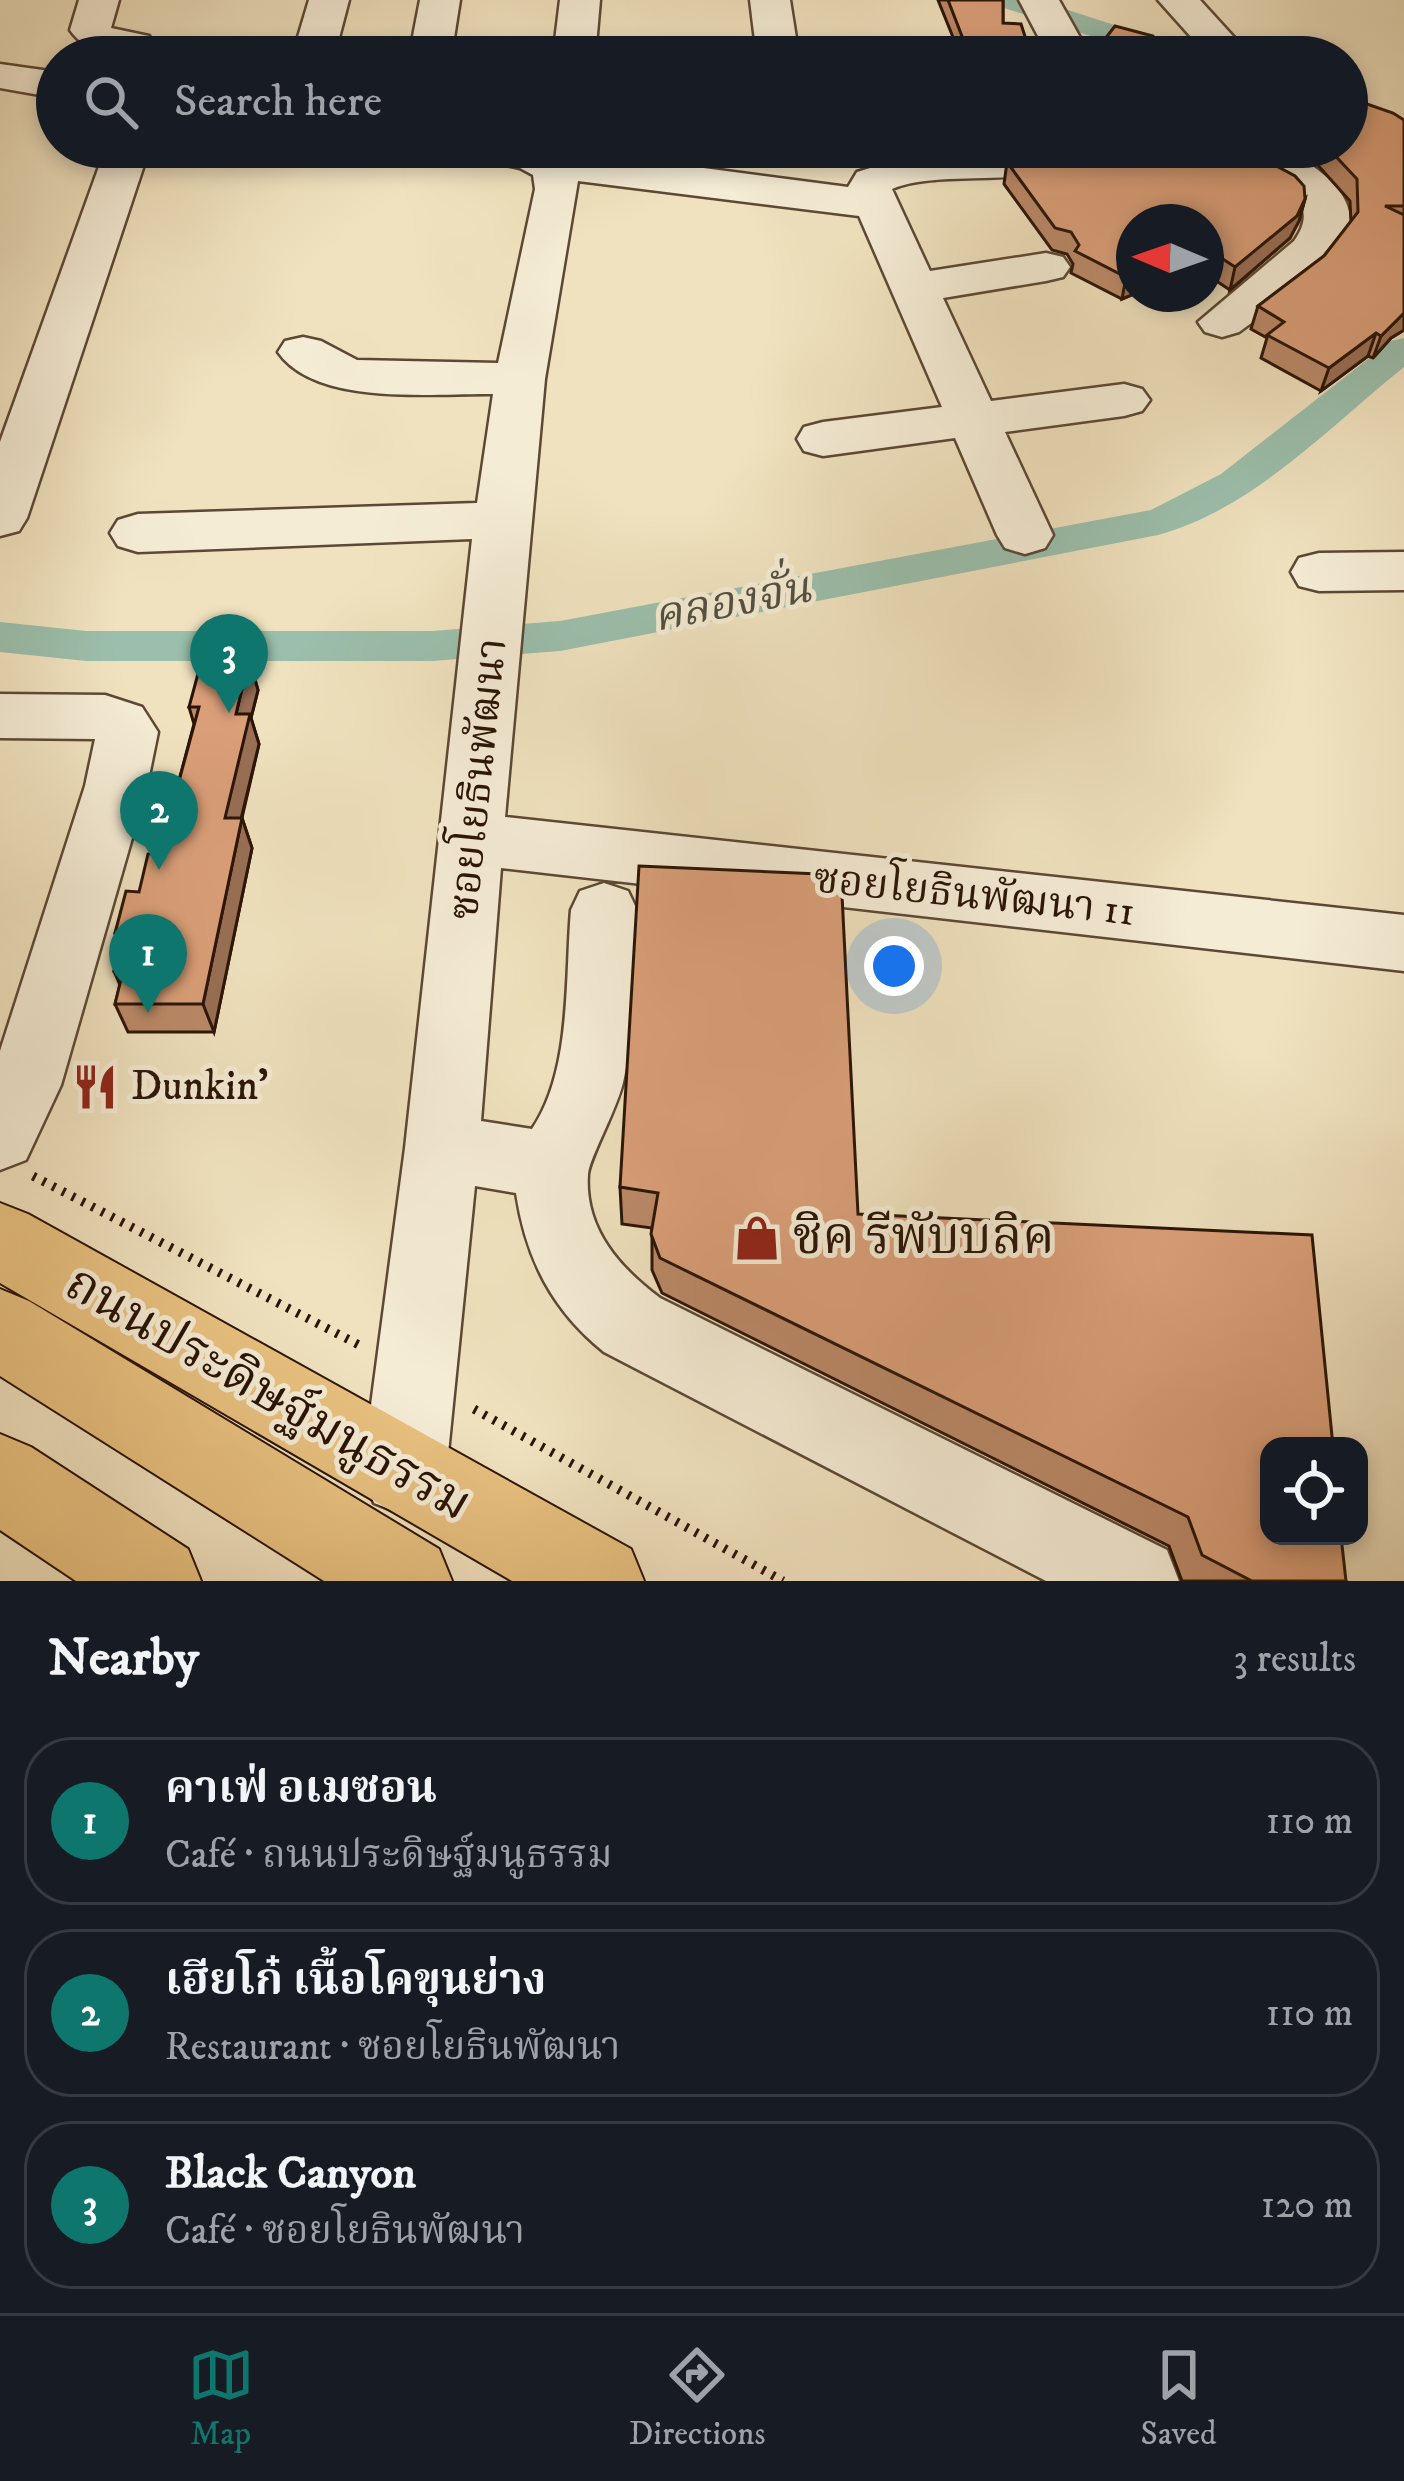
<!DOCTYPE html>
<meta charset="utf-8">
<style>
body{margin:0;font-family:"IM FELL DW Pica","Noto Serif Thai",serif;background:#242831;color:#f1f3f6}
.controls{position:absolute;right:36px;bottom:36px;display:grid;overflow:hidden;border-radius:24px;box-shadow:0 6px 18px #0003}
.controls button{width:108px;height:108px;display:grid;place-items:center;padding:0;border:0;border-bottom:3px solid #363941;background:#171b24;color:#f1f3f6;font:60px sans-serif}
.compass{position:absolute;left:1116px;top:204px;width:108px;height:108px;border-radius:50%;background:#171b24;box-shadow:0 6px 18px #0003;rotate:272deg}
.you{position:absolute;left:894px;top:966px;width:42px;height:42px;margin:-30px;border:9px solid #fff;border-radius:50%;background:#1a73e8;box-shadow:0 0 0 18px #1a73e833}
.badge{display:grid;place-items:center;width:78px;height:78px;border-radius:50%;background:#0f766e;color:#fff;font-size:39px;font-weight:700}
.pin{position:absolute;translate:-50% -99px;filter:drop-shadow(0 3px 6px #0008)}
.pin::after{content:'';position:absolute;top:63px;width:42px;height:36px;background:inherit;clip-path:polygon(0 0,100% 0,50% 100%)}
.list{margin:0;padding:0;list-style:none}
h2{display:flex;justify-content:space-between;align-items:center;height:156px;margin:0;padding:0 48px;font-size:51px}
h2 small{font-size:39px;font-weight:400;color:#9ea1a6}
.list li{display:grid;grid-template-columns:78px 1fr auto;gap:36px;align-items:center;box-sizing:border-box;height:168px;margin:0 24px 24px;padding:0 24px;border:3px solid #363941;border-radius:48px}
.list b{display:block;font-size:45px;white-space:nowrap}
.list p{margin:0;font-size:39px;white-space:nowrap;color:#9ea1a6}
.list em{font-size:39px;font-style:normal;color:#9ea1a6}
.icon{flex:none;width:66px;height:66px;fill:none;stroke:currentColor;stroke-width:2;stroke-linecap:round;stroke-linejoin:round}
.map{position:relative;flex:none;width:1404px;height:1581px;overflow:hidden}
.search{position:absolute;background:#171b24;box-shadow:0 6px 18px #0003;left:36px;right:36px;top:36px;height:132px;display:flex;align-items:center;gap:30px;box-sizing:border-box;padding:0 42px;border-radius:66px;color:#9ea1a6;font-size:45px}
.sheet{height:732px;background:#171b24}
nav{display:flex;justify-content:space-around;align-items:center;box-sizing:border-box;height:168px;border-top:3px solid #363941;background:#171b24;font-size:33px;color:#9ea1a6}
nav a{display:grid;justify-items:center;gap:6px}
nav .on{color:#0f766e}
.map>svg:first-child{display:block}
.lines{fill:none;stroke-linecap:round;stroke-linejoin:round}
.canal{fill:#9bbfac;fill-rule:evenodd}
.minor-casing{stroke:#5c4834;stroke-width:5}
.major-casing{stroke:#2a1406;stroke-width:4}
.highway-casing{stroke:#2a1406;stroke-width:4}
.path{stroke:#2a1406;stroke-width:9;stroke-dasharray:3 8;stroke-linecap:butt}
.minor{fill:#f5ecd5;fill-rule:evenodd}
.major{fill:#e8c180;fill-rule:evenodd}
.highway{fill:#e8c180;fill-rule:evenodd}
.wall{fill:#bb8968;stroke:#2a1406;stroke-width:3}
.shaded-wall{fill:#996f55;stroke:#2a1406;stroke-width:3}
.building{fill:#da9f79;stroke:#2a1406;stroke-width:3}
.labels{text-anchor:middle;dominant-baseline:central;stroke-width:10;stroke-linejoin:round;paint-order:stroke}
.street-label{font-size:42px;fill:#2a1406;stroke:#f5ecd5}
.poi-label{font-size:42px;fill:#2a1406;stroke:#f5ecd5;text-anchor:start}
.water-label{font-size:45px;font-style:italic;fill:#525040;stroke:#f5ecd5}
.near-poi-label{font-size:51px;fill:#2a1406;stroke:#f5ecd5;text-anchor:start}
.near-street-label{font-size:51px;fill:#2a1406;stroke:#f5ecd5}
</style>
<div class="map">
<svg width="1404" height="1581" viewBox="0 0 1404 1581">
<rect width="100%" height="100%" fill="#f0e2bf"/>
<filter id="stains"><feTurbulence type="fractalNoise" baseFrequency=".00167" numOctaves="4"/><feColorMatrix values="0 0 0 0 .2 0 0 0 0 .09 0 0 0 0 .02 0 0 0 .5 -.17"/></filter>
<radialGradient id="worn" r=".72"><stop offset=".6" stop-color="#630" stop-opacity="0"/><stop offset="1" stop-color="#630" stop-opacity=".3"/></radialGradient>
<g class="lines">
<g class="canal">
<polygon points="994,0 1037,0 1195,51 1200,57 1155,57 998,6"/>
<path d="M1404 338V367C1329 427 1253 509 1158 535L560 651 432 661H86L0 652V622L86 631H432L560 621 1151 510 1221 474 1391 341Z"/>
</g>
<g class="minor-casing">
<g id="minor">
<path d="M79 0H119L111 28 149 36 163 57C130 57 90 59 70 30Z"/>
<polygon points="309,0 349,0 334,57 292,57"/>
<polygon points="420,0 460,0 451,57 409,57"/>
<polygon points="560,0 600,0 595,57 553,57"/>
<polygon points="750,0 790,0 799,57 757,57"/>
<polygon points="1019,0 1059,0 1091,57 1049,57"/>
<polygon points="1158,0 1200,0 1252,57 1209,57"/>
<polygon points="0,64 57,72 57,98 0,88"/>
<polygon points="106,147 150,147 27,518 19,531 0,536 0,442"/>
<path d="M455 147H546L562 155 598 154 848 187 857 172 920 153 1096 147C1062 195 944 166 892 189L930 271 1046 253 1063 257 1070 267 1063 277 1046 281 943 298 991 401 1124 384 1142 389 1150 400 1142 411 1124 416 1005 432 1053 535 1045 548 1025 554 1005 548 997 535 955 438 823 456 804 451 797 439 804 427 823 422 942 407 859 216 578 181 545 379 505 817 1404 915V971L501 868 481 1121 532 1129C572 1070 565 978 571 910L580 891 604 883 628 891 637 910C634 966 636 1023 624 1078 619 1106 590 1156 588 1174 584 1229 620 1268 660 1298L1167 1550 1179 1581H1046L604 1352C552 1310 526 1259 516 1193L475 1186 446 1473 434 1503 404 1515 374 1503 362 1473 405 1148 472 539 138 552 118 546 110 533 118 520 138 514 477 503 493 394C433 393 316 407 278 352L285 341 303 337 321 341 357 360 498 363 535 189 533 175 520 168 462 156Z"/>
<path d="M1213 147C1231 147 1251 144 1269 147 1302 152 1364 194 1347 232 1328 275 1275 305 1239 332L1222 337 1205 332 1198 322 1294 241C1335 184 1235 178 1213 147Z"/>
<polygon points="1404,552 1404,590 1319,591 1299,586 1291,572 1299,558 1319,553"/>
<polygon points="0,694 105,695 142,707 158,732 147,786 61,1085 26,1160 0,1170 0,1051 85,786 95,739 0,738"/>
</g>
</g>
<g class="major-casing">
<polygon id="major" points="0,1203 28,1214 631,1549 644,1581 512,1581 0,1283"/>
</g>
<g class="highway-casing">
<g id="highway">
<polygon points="0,1289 29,1301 439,1549 452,1581 324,1581 0,1376"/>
<polygon points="0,1434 31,1447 188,1549 201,1581 76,1581 0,1530"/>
</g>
</g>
<g class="path">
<polyline points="33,1176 361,1346"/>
<polyline points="474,1409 783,1581"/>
</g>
<use href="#minor" class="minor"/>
<use href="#major" class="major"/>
<use href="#highway" class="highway"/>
</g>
<g class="wall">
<polygon points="938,0 1003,0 1003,23 1031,55 1043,57 961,57"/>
<polygon points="1404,120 1404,330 1391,338 1373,358 1368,356 1321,391 1261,358 1267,338 1251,329 1258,306 1324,256 1351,222 1350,201 1315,162 1280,147 1347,147"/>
<polygon points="1007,162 1074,164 1305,199 1299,221 1290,238 1230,290 1206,274 1206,222 1134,222 1134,294 1122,299 1071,273 1073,264 1067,254 1052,250 1004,184"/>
<polygon points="1150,294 1179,294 1168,303"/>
<polygon points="249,659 258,690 251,718 259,744 242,818 252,848 214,1032 128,1032 115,1004 120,985 114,971 120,945 115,933 139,892 157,853 169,818 194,724 189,707"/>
<polygon points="620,1187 858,1214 1346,1581 1182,1581 1169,1546 662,1293 652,1270 652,1228 622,1224"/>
</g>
<g class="shaded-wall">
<polygon points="1305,199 1299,221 1290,238 1230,290 1235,267"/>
<polygon points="1212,252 1206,274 1206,256"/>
<polygon points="1134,274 1134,294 1122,299 1126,277"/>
<polygon points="1404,313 1404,330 1391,338 1373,358 1381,336"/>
<polygon points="1376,333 1368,356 1321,391 1329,368"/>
<polygon points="249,659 258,690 251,718 259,744 234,848 225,818 236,714"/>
<polygon points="242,818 252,848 214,1032 203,1004"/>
</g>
<g class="building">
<polygon points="948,0 1003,0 1003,23 1021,24 1031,55 1043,54 1043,57 970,57"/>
<polygon points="1115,26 1153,36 1156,42 1205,57 1091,57"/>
<polygon points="1347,97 1393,113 1404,120 1404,206 1385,206 1404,215 1404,313 1381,336 1376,333 1329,368 1267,335 1284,322 1258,306 1324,256 1358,212 1357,179 1327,147 1347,147"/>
<polygon points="1107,147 1241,147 1295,176 1304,186 1305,199 1297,216 1235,267 1212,252 1206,256 1206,222 1134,222 1134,274 1126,277 1075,251 1079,245 1071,232 1055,228 1007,162 1062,153 1074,164"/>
<polygon points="202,659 249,659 236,714 250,714 225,818 242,818 203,1004 115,1004 123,971 114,971 123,933 115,933 126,891 139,892 148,854 157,853 169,818 199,707 189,707"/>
<polygon points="639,866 841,875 858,1214 1312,1235 1333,1446 1269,1446 1269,1536 1341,1536 1346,1581 1252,1581 1202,1555 1188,1517 660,1258 651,1234 658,1193 620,1187"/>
</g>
<defs>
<g id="restaurant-bare" transform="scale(3.6)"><path d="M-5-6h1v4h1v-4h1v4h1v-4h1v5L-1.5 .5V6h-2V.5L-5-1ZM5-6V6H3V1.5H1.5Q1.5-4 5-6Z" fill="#8f2418" stroke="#f5ecd5" stroke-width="2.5" paint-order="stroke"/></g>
<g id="shop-bare" transform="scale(3.6)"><path d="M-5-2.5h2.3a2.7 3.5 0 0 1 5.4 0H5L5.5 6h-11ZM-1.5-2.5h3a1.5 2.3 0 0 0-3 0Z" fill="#8f2418" stroke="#f5ecd5" stroke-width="2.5" paint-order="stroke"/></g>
</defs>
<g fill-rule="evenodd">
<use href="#restaurant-bare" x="95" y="1087"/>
<use href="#shop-bare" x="757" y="1238"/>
</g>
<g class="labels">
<g class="street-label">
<text transform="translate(479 779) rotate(-84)">ซอยโยธินพัฒนา</text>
<text transform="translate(974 896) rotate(6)">ซอยโยธินพัฒนา 11</text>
</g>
<g class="poi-label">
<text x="131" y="1087">Dunkin'</text>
</g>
<g class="water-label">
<text transform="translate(732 603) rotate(-11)">คลองจั่น</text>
</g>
<g class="near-poi-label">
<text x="793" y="1238">ชิค รีพับบลิค</text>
</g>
<g class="near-street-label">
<text transform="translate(268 1394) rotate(30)">ถนนประดิษฐ์มนูธรรม</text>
</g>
</g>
<rect width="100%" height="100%" filter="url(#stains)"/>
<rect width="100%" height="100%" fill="url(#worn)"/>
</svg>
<div class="controls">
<button><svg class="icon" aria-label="locate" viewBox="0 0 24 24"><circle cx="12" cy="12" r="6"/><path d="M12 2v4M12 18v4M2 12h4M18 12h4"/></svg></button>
</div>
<svg class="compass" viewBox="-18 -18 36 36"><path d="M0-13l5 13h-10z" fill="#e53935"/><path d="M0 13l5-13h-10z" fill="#9ea1a6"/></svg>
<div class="you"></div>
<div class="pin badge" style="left:148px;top:1013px">1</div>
<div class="pin badge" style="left:159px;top:870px">2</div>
<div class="pin badge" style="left:229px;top:713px">3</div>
<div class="search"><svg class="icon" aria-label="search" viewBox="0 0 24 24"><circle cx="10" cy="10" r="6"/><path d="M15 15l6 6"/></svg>Search here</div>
</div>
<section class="sheet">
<h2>Nearby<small>3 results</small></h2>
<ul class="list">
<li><span class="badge">1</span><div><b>คาเฟ่ อเมซอน</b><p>Café · ถนนประดิษฐ์มนูธรรม</p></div><em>110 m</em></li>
<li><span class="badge">2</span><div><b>เฮียโก๋ เนื้อโคขุนย่าง</b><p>Restaurant · ซอยโยธินพัฒนา</p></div><em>110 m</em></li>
<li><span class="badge">3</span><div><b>Black Canyon</b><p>Café · ซอยโยธินพัฒนา</p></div><em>120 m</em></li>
</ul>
</section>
<nav>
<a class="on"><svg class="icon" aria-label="map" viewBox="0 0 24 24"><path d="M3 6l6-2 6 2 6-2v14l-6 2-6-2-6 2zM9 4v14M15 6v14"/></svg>Map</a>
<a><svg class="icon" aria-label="directions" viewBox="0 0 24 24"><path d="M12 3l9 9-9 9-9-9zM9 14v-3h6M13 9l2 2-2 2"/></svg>Directions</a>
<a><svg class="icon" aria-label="saved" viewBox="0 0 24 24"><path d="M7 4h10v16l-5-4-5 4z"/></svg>Saved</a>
</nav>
